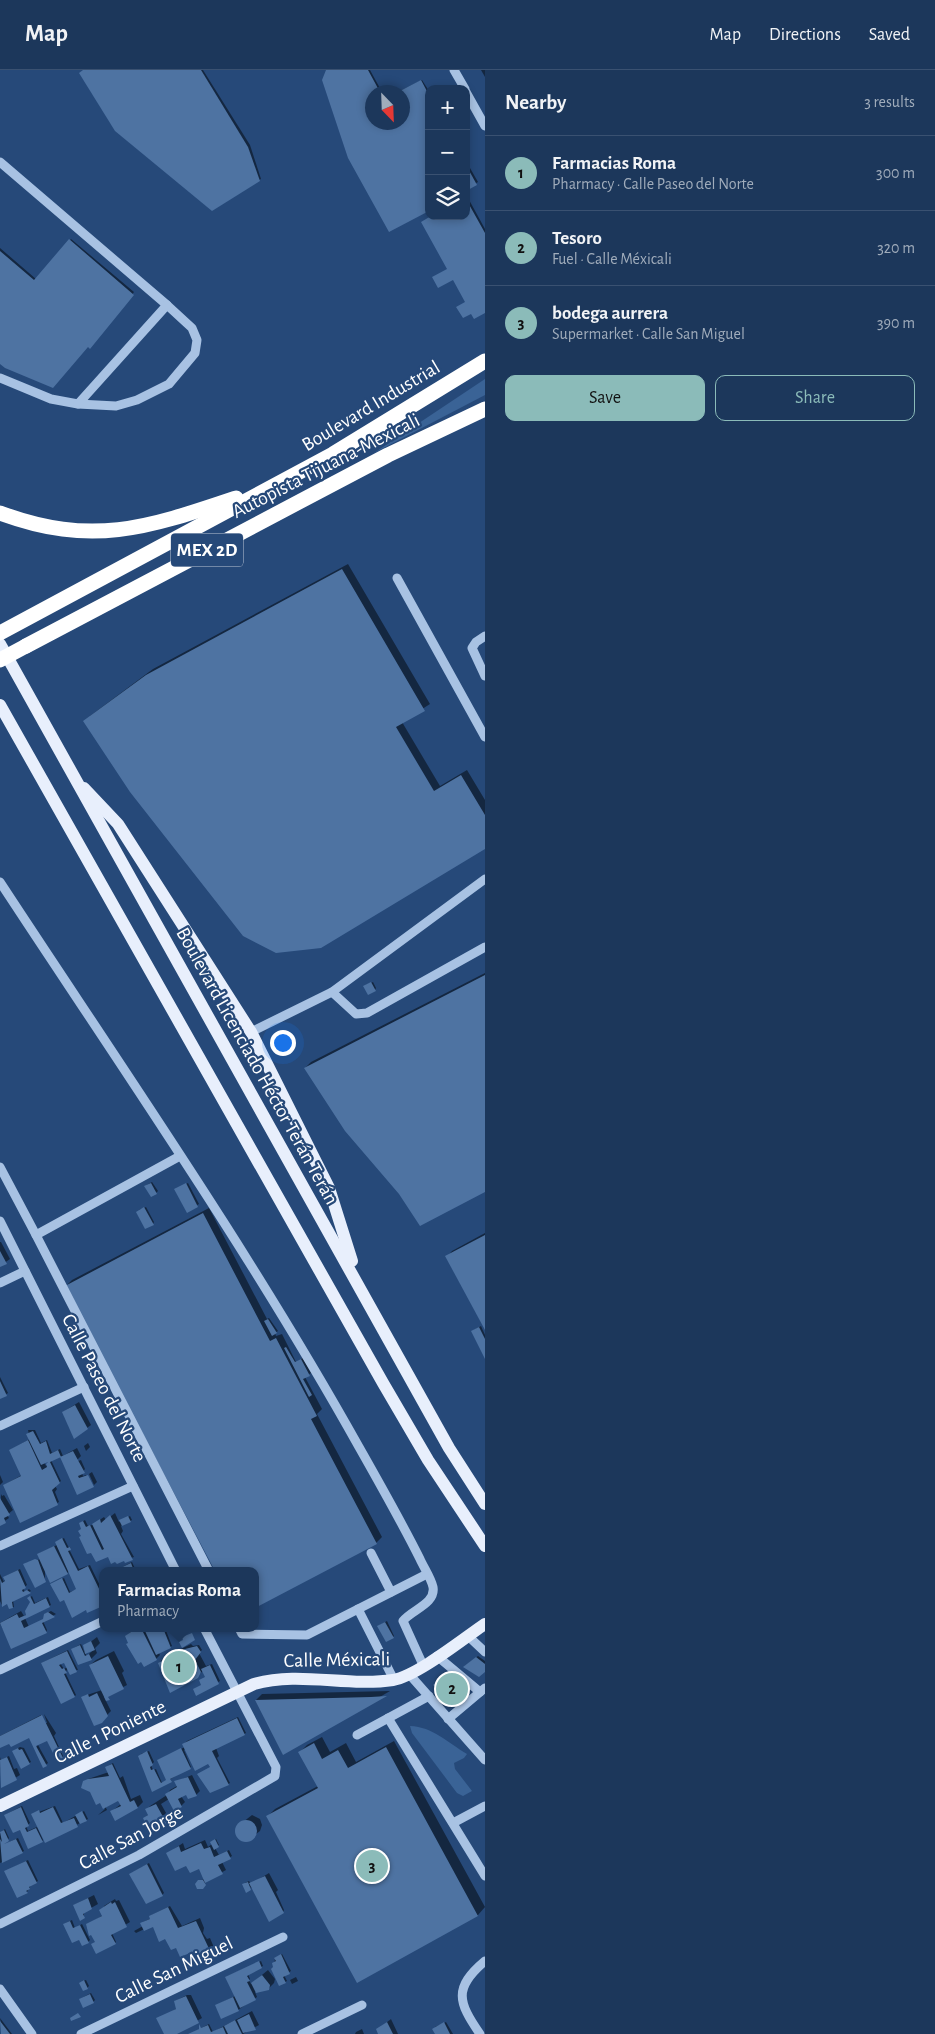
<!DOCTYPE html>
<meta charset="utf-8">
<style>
body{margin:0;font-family:"Alegreya Sans",sans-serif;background:#253f61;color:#f1f3f6}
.controls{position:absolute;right:15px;top:15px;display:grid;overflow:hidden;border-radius:10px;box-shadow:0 2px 8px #0003}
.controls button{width:45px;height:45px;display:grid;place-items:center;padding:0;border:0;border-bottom:1px solid #3a5171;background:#1c375b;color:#f1f3f6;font:25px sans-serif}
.compass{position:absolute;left:365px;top:15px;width:45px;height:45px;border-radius:50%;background:#1c375b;box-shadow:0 2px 8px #0003;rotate:157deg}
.you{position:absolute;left:282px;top:972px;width:18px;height:18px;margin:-12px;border:4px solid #fff;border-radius:50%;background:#1a73e8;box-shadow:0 0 0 8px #1a73e833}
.badge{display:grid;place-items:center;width:32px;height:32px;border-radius:50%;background:#8bbbb9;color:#111;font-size:16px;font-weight:700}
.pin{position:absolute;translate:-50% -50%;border:2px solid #fff;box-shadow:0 1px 5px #0006}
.popup{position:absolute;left:99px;top:1497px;width:160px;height:65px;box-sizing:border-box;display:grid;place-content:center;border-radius:10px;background:#1c375b;filter:drop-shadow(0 1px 4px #0005);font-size:16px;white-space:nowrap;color:#a0acbb}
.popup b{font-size:19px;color:#f1f3f6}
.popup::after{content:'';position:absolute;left:50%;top:100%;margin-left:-10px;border:10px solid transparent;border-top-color:#1c375b}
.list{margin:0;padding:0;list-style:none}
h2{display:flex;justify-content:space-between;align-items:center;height:65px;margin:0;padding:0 20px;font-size:21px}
h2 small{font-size:16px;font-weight:400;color:#a0acbb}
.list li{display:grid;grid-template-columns:32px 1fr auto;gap:15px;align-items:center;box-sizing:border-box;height:75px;padding:0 20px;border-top:1px solid #3a5171}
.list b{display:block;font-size:19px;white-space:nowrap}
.list p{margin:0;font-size:16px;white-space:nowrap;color:#a0acbb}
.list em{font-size:16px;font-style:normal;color:#a0acbb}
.actions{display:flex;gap:10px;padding:15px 20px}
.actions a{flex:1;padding:11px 0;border:1px solid #8bbbb9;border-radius:10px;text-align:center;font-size:18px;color:#8bbbb9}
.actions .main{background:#8bbbb9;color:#111}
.icon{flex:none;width:28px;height:28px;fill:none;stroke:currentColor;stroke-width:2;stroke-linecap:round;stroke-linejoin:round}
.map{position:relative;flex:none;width:485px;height:1964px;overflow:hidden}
header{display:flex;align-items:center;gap:30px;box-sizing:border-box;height:70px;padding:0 25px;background:#1c375b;border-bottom:1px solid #3a5171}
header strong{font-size:24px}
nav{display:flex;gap:28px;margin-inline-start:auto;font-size:18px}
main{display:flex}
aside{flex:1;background:#1c375b}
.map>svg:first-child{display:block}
.green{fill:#3a6396}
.shadow{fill:#0007;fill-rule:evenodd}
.building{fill:#4e73a2}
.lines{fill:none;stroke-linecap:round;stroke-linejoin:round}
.minor{stroke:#a8c2e3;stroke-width:9}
.major{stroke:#e8effc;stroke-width:12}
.highway{stroke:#fff;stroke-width:15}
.highway-bridge{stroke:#fff;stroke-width:15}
.labels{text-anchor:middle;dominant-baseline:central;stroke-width:4.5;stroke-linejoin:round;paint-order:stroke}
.shield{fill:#264979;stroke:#bec8d7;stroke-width:1}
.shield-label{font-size:19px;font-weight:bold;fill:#fff}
.street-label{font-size:20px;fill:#fff;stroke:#264979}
</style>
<header>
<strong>Map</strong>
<nav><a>Map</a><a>Directions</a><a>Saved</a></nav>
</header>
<main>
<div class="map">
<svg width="485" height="1964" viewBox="0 0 485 1964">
<rect width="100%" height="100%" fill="#264979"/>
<g class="green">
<polygon points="485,309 485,325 374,383"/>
<path d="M410 1656C433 1657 447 1672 467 1684L464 1688 454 1693 455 1699 472 1721 463 1726 457 1723 412 1663Z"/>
</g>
<g class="shadow">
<polygon points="84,0 203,0 250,75 261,109 259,110"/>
<polygon points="328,0 370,0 382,22 372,22 372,52 402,52 402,22 398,22 422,10 429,21 429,140"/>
<polygon points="481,0 485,0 485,7"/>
<polygon points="466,91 478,112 466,119"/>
<polygon points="468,128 485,159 485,241 466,232 448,199 466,146 466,129"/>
<polygon points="71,169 134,222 91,276 0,293 0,178 36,209"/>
<polygon points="348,494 430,634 402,652 440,716 467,700 485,730 485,778 90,646 153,599"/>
<polygon points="485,903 485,1121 400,1123 305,998 311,992"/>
<polygon points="373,912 376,918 375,920 366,915"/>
<polygon points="152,1112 158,1121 156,1123 147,1115"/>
<polygon points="188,1113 199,1134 187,1141 177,1118"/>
<polygon points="146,1137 154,1152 153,1154 139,1140"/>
<polygon points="209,1138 267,1249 269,1248 278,1261 275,1263 276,1266 282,1264 296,1292 303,1288 311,1303 305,1307 322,1339 317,1344 382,1467 376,1473 255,1501 66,1216 72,1210"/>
<polygon points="485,1163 485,1257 447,1187 452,1181"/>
<polygon points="1,1172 10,1189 0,1196 0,1172"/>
<polygon points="481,1256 485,1265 485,1286 474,1260"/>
<polygon points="0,1307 8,1323 0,1328"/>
<polygon points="79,1332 91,1355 87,1358 63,1342"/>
<path d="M28 1360H35L41 1373 47 1370 52 1383 60 1379 63 1386 77 1378 81 1386 75 1392 81 1390 85 1399 82 1403 83 1406 86 1405 92 1416 78 1423 61 1386 51 1390 61 1411 55 1416 57 1419 55 1422 59 1432 21 1451 4 1415 22 1405 12 1379 30 1369ZM53 1388 46 1396 44 1392Z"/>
<polygon points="88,1373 90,1377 86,1381 84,1376"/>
<polygon points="92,1402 97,1412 94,1415 89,1404"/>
<polygon points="0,1405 3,1412 0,1415"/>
<polygon points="1,1424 2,1426 4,1425 13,1440 7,1445 9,1448 0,1454"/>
<polygon points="115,1443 119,1452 130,1446 132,1450 121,1456 123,1461 121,1464 134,1487 117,1493 113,1483 97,1491 82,1466 82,1452 85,1450 88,1456 92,1455 104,1447 106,1450"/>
<polygon points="64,1468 69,1478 71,1477 69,1479 79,1499 90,1495 103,1522 103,1534 86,1538 64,1528 53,1513 64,1508 70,1522 78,1519 70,1501 67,1503 45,1499 45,1511 26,1493 41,1489 40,1483 57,1475 58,1471"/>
<polygon points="132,1492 136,1501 116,1501 117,1500"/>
<polygon points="20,1499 27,1515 23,1518 25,1522 29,1519 31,1521 13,1530 14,1537 10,1538 12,1531 2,1535 0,1531 0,1504 4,1512 6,1506"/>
<polygon points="32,1526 35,1533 48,1527 51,1535 25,1548 29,1557 45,1549 45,1544 51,1541 56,1544 43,1551 47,1560 46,1562 12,1578 0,1553 21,1541 24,1546 27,1544 31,1532 29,1528"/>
<polygon points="387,1551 394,1566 393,1567 380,1555"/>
<polygon points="130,1558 165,1558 172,1576 159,1583 160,1585 156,1589 129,1572 126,1566 132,1561"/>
<path d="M97 1567 100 1573 95 1578 97 1583 91 1589 79 1593 74 1578 81 1574 84 1581 85 1576ZM93 1580 87 1586 85 1583Z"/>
<polygon points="191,1574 193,1576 199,1575 202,1580 199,1583 206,1596 212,1594 220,1611 196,1624 206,1607 203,1601 187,1614 170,1621 159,1593 165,1587"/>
<path d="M68 1580 78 1600 68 1599 65 1602 76 1625 75 1626 42 1593ZM64 1591 67 1597 64 1599 60 1593Z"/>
<polygon points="114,1581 124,1601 122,1603 127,1615 104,1627 111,1641 107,1645 84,1626 102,1620 90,1595 96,1590"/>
<polygon points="478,1586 485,1591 485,1600 465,1596"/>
<polygon points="449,1603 470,1622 458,1635 435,1615"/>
<polygon points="390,1621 283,1684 256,1630 262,1624"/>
<polygon points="44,1644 56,1663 54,1666 63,1686 62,1688 48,1669 30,1666 0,1676 0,1666 41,1645 44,1653 47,1653"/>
<polygon points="238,1647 246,1663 216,1678 219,1686 217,1688 230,1713 228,1714 210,1694 186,1679 184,1680 191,1697 152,1720 141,1684 149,1681 154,1692 151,1695 153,1700 156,1699 162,1713 168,1710 158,1690 160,1689 185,1677 184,1674 187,1671"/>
<polygon points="322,1667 330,1682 346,1673 356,1692 394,1671 485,1837 478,1845 357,1911 267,1747 275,1739 318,1716 300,1682 307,1675"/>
<polygon points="38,1675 48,1693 44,1696 35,1678"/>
<polygon points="20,1677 24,1678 31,1692 29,1693 15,1680"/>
<polygon points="9,1686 14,1699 17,1698 20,1705 2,1716 0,1687 1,1690"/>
<polygon points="113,1693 120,1708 123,1706 131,1729 140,1725 143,1732 138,1737 112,1741 121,1734 119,1730 105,1736 107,1740 98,1745 105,1739 88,1709 109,1702 108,1696"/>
<polygon points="192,1705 200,1721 196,1725 187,1723 181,1726 185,1732 181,1736 169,1729 161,1734 170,1750 166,1753 144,1748 149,1744 147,1740 150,1736 167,1725 170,1720 177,1716 180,1710"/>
<polygon points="22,1736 30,1753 26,1756 28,1761 37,1757 43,1770 42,1771 20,1758 7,1744"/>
<polygon points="55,1736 63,1753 84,1741 88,1749 47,1770 33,1744"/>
<polygon points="252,1745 260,1749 262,1755 260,1761 247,1771 241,1770 236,1762 238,1756"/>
<polygon points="5,1759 9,1768 3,1775 18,1768 24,1781 0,1793 0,1763"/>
<polygon points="216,1769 219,1775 215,1778 219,1785 229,1780 232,1786 222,1792 226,1800 206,1811 204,1816 199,1811 205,1809 200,1797 187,1794 168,1783 183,1773 185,1779 205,1770 208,1777 212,1774 211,1772"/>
<polygon points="28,1790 38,1811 31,1815 27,1822 8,1800"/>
<polygon points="149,1793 164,1823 162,1825 132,1803"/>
<polygon points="269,1803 278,1820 276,1822 284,1840 283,1842 245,1813 249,1811 251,1814"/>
<polygon points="94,1825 98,1834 84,1842 84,1847 74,1835"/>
<polygon points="115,1829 116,1831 119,1830 130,1852 112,1863 116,1872 115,1873 96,1872 88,1855 103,1845 104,1836"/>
<polygon points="170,1836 182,1856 200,1848 204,1858 203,1863 207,1869 210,1868 215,1880 211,1884 165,1867 153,1855 136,1863 134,1861 143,1856 143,1852 152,1848 152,1845"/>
<polygon points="72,1850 75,1858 82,1854 90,1870 88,1872 79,1868 64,1854"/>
<polygon points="282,1884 291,1901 284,1905 287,1911 285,1912 274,1897 275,1888"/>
<polygon points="261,1891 263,1896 248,1904 250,1909 249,1910 251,1914 268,1900 275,1909 274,1913 268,1919 255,1922 257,1927 238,1940 217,1935 235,1926 228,1906"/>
<polygon points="296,1907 298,1911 292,1914 290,1910"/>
<polygon points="86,1910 89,1916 87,1918 82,1911"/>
<polygon points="91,1923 95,1930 93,1932 80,1929"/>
<polygon points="187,1925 191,1925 202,1948 174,1964 165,1964 173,1941 177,1938 175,1931"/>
<polygon points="252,1941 259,1955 243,1964 190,1964 209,1954 213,1962"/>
<polygon points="0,1948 12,1964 3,1964"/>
<polygon points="391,1949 398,1964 379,1964 377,1960"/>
<polygon points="446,1952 453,1964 437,1964 435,1957"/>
<polygon points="362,1959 364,1964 355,1964 356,1962"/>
</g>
<g class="building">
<polygon points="83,0 201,0 248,77 260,111 212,141 115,61 79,3"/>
<polygon points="326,0 368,0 380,22 372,22 372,52 402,52 402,22 398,22 421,10 429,25 429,141 389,162 348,88 322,10"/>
<polygon points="466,95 477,115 466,121"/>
<polygon points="466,129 485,163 485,243 474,249 471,244 463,248 456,237 465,232 453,210 438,218 432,207 447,199 421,152 431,146 466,146"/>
<polygon points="69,169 134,225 90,279 88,277 53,318 5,298 0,294 0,181 34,210"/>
<polygon points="342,499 425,641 396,657 434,721 461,705 485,745 485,779 321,878 276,883 243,866 130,722 83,651 146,605"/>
<polygon points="485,905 485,1122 420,1156 399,1124 345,1061 304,998"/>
<polygon points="371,912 376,921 368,925 363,916"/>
<polygon points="151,1113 157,1124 151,1127 144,1116"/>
<polygon points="186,1113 198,1137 187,1143 174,1119"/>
<polygon points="144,1137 154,1155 145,1159 136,1142"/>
<polygon points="203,1143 270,1271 276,1268 317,1346 311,1349 377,1474 255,1538 255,1501 215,1501 65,1216"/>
<polygon points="485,1165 485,1260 445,1186"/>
<polygon points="0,1181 7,1194 0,1197"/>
<polygon points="268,1249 277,1263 272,1266 264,1251"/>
<polygon points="479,1257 485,1269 485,1289 471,1261"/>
<polygon points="286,1277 295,1292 301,1289 310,1306 303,1309 312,1325 309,1327 284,1278"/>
<polygon points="0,1311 7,1326 0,1329"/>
<polygon points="75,1335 88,1359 74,1369 62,1342"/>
<polygon points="33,1361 40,1374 46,1371 50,1384 58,1380 61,1387 50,1392 60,1413 52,1420 58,1435 20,1453 3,1415 21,1406 9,1380 28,1370 42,1400 47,1397 46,1394 48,1392 41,1395 26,1364"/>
<polygon points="73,1381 85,1403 78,1406 79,1408 88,1405 94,1417 77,1425 60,1387"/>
<polygon points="0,1428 10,1445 4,1448 6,1453 0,1456"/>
<polygon points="110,1445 133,1490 125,1493 124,1491 117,1494 115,1492 111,1494 108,1487 96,1492 91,1483 87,1484 79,1467 81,1466 78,1461 81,1459 79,1453 83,1451 86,1457 90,1455 102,1480 104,1479 92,1454 100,1449 101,1453"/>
<polygon points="128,1446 131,1452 122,1456 119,1450"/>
<polygon points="62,1468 67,1478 70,1477 71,1480 68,1481 78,1501 88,1496 103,1527 103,1536 87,1543 86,1540 72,1548 64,1530 60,1532 50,1514 62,1508 69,1523 76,1519 55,1472"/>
<polygon points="54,1476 68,1504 50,1513 37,1484"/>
<polygon points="35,1489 38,1490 46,1512 35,1518 23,1494"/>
<polygon points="131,1493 134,1501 114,1501"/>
<polygon points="18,1500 26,1518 22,1520 23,1522 27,1520 31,1523 12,1532 13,1538 9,1539 7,1534 2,1537 0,1508 2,1513 5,1511 3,1507"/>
<polygon points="30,1526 34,1534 46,1528 50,1537 21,1551 24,1558 43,1549 44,1544 48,1542 55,1547 42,1553 47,1563 11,1579 0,1553 17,1544 19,1548 26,1545 25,1541 30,1532 27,1528"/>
<polygon points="385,1552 394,1568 386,1572 377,1556"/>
<polygon points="129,1558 141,1558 157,1590 144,1597 141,1592 138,1594 126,1574 128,1573 125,1566 131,1562"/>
<polygon points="151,1558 163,1558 171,1578 156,1585 145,1561"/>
<polygon points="192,1563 195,1570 182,1578 179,1572 183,1570 182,1567"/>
<polygon points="91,1571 95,1580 85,1584 83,1575"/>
<polygon points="80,1575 85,1586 89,1584 92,1590 78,1595 71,1579"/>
<polygon points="197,1576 201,1582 195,1590 201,1602 198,1608 170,1623 158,1593 185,1579"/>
<polygon points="67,1581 77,1602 70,1605 64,1593 59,1595 62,1599 64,1598 67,1603 64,1604 75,1627 61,1634 41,1593"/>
<polygon points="108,1586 124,1619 108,1627 110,1630 106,1631 89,1595"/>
<polygon points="476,1587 485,1594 485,1602 479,1607 463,1597"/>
<polygon points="210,1595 219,1614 196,1626 193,1619 201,1615 199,1610 205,1607 201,1599"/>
<polygon points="446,1603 470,1624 458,1636 433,1615"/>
<polygon points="97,1623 108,1646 102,1653 94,1656 81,1627 88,1624 89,1627"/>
<polygon points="387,1626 283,1685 255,1630 371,1627"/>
<polygon points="42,1645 63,1688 57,1691 47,1671 36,1676 47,1696 43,1698 29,1668 11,1677 9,1674 0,1678 0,1666"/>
<polygon points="237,1648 245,1665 212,1681 229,1715 210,1723 197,1704 210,1697 208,1694 195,1701 182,1674"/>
<polygon points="314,1673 322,1689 338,1680 348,1698 386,1677 478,1846 357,1913 266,1746 318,1718 298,1682"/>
<polygon points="18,1678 19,1680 22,1679 30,1694 21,1699 12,1681"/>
<polygon points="181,1678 191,1699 170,1709 172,1712 152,1722 138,1686 147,1681 153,1695 150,1697 151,1700 154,1699 161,1713 166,1710 157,1690"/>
<polygon points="7,1687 17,1710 1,1718 0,1690"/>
<polygon points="112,1694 130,1732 134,1730 138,1738 115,1751 110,1741 121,1736 118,1731 103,1739 100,1733 96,1735 90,1722 81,1718 83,1711 88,1709 109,1706 105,1697"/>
<polygon points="188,1707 197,1726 188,1729 186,1725 178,1729 182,1737 174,1741 165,1724 177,1717 174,1711"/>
<polygon points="156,1734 167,1754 150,1764 143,1748 148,1745 145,1739"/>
<polygon points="21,1737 29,1756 25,1758 27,1762 36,1758 43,1772 28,1779 20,1760 13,1763 4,1745"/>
<polygon points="53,1737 61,1753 74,1748 78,1757 45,1773 31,1744 39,1740 40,1743"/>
<polygon points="82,1741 87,1751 80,1754 75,1745"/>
<circle cx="246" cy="1761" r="11"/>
<polygon points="4,1760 9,1771 4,1774 16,1769 23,1783 2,1793 0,1769 2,1772 0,1762"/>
<polygon points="215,1769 219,1777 214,1780 210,1772"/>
<polygon points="201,1773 204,1779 210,1777 214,1787 227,1781 231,1789 218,1795 223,1804 205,1813 199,1799 190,1803 186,1796 175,1801 166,1783 179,1776 181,1782"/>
<polygon points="26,1791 37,1813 29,1817 30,1819 26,1821 28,1823 17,1828 4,1801"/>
<polygon points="147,1794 163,1826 146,1834 129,1804"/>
<polygon points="265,1806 284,1843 269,1852 249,1813"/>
<polygon points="198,1810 203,1810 206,1815 203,1819 197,1819 195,1814"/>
<polygon points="248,1812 251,1820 246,1823 242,1814"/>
<polygon points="88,1828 92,1839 83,1844 85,1848 80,1851 73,1835"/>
<polygon points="111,1832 112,1834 115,1832 127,1857 111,1865 116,1874 96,1884 91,1874 95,1872 91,1865 89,1866 86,1854 102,1846 99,1840"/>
<polygon points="168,1837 178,1858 196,1851 212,1885 194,1893 190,1883 180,1887 176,1878 171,1880 165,1869 159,1872 153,1857 144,1861 140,1853 150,1849 149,1846"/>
<polygon points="70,1851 73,1858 80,1855 89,1873 82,1876 79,1870 72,1873 63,1854"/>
<polygon points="281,1884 290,1904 283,1907 286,1913 279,1916 271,1899 273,1897 272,1893 276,1891 274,1888"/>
<polygon points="259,1891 262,1898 247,1906 250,1911 247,1912 256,1930 240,1938 225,1907"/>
<polygon points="262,1905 270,1915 269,1920 256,1923 251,1913"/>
<polygon points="84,1910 88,1919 83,1921 79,1913"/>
<polygon points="90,1924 94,1933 83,1938 79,1929"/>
<polygon points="186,1926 199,1953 177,1964 164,1964 156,1948 176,1939 174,1931"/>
<polygon points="233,1927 239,1941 221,1949 215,1935"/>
<polygon points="78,1943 81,1947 71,1951 70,1948"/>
<polygon points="249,1944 256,1960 243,1963 237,1950"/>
<polygon points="235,1950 242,1964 228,1964 224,1956"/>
<polygon points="0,1951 10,1964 1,1964"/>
<polygon points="387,1952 393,1964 378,1964 376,1959"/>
<polygon points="444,1952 450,1964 435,1964 432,1959"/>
<polygon points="199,1954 201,1958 208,1955 211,1962 223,1957 226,1964 188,1964 199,1959"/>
</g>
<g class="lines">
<g class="minor">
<polyline points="454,0 465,19"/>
<polyline points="466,22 485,56"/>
<polyline points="0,92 167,235 78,334 51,329 0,308"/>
<polyline points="78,334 116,336 137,330 169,314 195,283 197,270 192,258 167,235"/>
<polyline points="397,508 485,667"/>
<polyline points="485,566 476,572 472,578 485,606"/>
<path d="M0 812C122 998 250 1182 359 1377 380 1414 401 1451 420 1489 424 1498 431 1508 433 1517 436 1534 411 1540 403 1551L423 1595"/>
<polyline points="332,922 356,944 367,943 485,877"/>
<polyline points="251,962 332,922 485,809"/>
<polyline points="180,1086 36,1165 209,1501"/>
<polyline points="0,1097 36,1165"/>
<polyline points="0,1151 176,1501"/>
<polyline points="0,1213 25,1201"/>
<polyline points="0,1356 84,1317"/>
<polyline points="0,1476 133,1416"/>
<polyline points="371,1483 391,1522"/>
<polyline points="358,1539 394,1610"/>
<polyline points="239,1558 242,1564 307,1565 427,1504"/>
<polyline points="468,1566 485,1582"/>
<polyline points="437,1586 480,1622"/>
<polyline points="0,1600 103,1551"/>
<polyline points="409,1604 485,1690"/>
<polyline points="388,1648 485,1806"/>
<polyline points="448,1649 485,1618"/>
<polyline points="357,1665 429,1626"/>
<polyline points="453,1753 485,1736"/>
<polyline points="0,1854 139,1785 275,1706 276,1697 204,1558"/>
<polyline points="0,1919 32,1964"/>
<polyline points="81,1964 283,1867"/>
<polyline points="302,1964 362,1935"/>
<path d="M480 1964C458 1932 453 1918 485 1891"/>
</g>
<g class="major">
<polyline points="0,574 449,1378 485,1434"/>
<polyline points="0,635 383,1313 428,1390 485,1476"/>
<polyline points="84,718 118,754 251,962 329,1118 352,1191"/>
<path d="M0 1736 254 1614C299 1601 347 1617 393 1610 417 1606 463 1569 485 1554"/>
</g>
<g class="highway">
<path d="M0 443C92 477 147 458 236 428"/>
<polyline points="0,563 333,384 485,291"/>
<polyline points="26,576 388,385 485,339"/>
</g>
<polyline class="highway-bridge" points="0,590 26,576"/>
</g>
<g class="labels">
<rect class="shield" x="171" y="463.5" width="72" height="33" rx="4"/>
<g class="shield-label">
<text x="207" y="480">MEX 2D</text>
</g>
<g class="street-label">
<text transform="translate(371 336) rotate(-31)">Boulevard Industrial</text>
<text transform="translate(326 396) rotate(-27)">Autopista Tijuana-Mexicali</text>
<text transform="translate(257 996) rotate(61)">Boulevard Licenciado Héctor Terán Terán</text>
<text transform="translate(104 1318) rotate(63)">Calle Paseo del Norte</text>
<text transform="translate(337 1590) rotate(-1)">Calle Méxicali</text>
<text transform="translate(110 1662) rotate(-26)">Calle 1 Poniente</text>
<text transform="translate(131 1768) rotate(-28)">Calle San Jorge</text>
<text transform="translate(174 1900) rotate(-26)">Calle San Miguel</text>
</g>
</g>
</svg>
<div class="controls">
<button>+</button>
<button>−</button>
<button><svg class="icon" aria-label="layers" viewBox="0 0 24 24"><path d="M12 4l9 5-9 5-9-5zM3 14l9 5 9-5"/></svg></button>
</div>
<svg class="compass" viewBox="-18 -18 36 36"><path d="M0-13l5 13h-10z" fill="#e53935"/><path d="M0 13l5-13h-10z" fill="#a0acbb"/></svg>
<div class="you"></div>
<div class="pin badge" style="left:179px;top:1597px">1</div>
<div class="popup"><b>Farmacias Roma</b>Pharmacy</div>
<div class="pin badge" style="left:452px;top:1619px">2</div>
<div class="pin badge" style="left:372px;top:1796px">3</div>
</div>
<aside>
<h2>Nearby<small>3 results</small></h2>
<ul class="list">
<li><span class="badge">1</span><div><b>Farmacias Roma</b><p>Pharmacy · Calle Paseo del Norte</p></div><em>300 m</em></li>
<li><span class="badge">2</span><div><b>Tesoro</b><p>Fuel · Calle Méxicali</p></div><em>320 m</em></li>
<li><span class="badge">3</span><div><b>bodega aurrera</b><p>Supermarket · Calle San Miguel</p></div><em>390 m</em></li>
</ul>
<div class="actions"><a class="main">Save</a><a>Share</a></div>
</aside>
</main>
